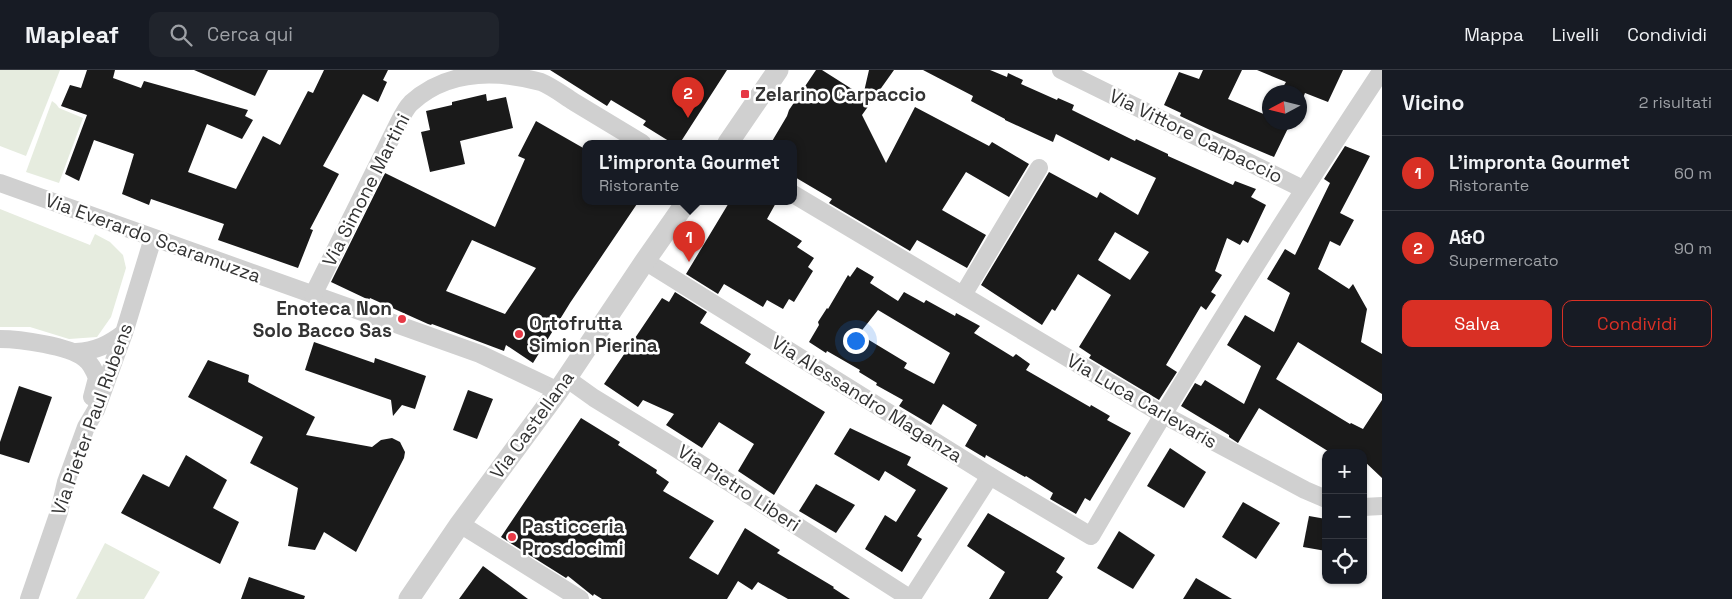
<!DOCTYPE html>
<html lang="it">
<meta charset="utf-8">
<style>
body{margin:0;font-family:"Space Grotesk",sans-serif;background:#20242c;color:#f1f3f6}
.controls{position:absolute;right:15px;bottom:15px;display:grid;overflow:hidden;border-radius:10px;box-shadow:0 1px 4px #0004}
.controls button{width:45px;height:45px;display:grid;place-items:center;padding:0;border:0;border-bottom:1px solid #363941;background:#171b24;color:#f1f3f6;font:25px sans-serif}
.compass{position:absolute;left:1262px;top:15px;width:45px;height:45px;border-radius:50%;background:#171b24;box-shadow:0 1px 4px #0004;rotate:263deg}
.you{position:absolute;left:855px;top:270px;width:18px;height:18px;margin:-12px;border:4px solid #fff;border-radius:50%;background:#1a73e8;box-shadow:0 0 0 8px #1a73e833}
.badge{display:grid;place-items:center;width:32px;height:32px;border-radius:50%;background:#d93025;color:#fff;font-size:16px;font-weight:700}
.pin{position:absolute;translate:-50% -41px;filter:drop-shadow(0 1px 2px #0008)}
.pin::after{content:'';position:absolute;top:26px;width:18px;height:15px;background:inherit;clip-path:polygon(0 0,100% 0,50% 100%)}
.popup{position:absolute;left:582px;top:70px;width:215px;height:65px;box-sizing:border-box;display:grid;place-content:center;border-radius:10px;background:#171b24;filter:drop-shadow(0 1px 4px #0005);font-size:16px;white-space:nowrap;color:#9ea1a6}
.popup b{font-size:19px;color:#f1f3f6}
.popup::after{content:'';position:absolute;left:50%;top:100%;margin-left:-10px;border:10px solid transparent;border-top-color:#171b24}
.list{margin:0;padding:0;list-style:none}
h2{display:flex;justify-content:space-between;align-items:center;height:65px;margin:0;padding:0 20px;font-size:21px}
h2 small{font-size:16px;font-weight:400;color:#9ea1a6}
.list li{display:grid;grid-template-columns:32px 1fr auto;gap:15px;align-items:center;box-sizing:border-box;height:75px;padding:0 20px;border-top:1px solid #363941}
.list b{display:block;font-size:19px;white-space:nowrap}
.list p{margin:0;font-size:16px;white-space:nowrap;color:#9ea1a6}
.list em{font-size:16px;font-style:normal;color:#9ea1a6}
.actions{display:flex;gap:10px;padding:15px 20px}
.actions a{flex:1;padding:11px 0;border:1px solid #d93025;border-radius:10px;text-align:center;font-size:18px;color:#d93025}
.actions .main{background:#d93025;color:#fff}
.icon{flex:none;width:28px;height:28px;fill:none;stroke:currentColor;stroke-width:2;stroke-linecap:round;stroke-linejoin:round}
.map{position:relative;flex:none;width:1382px;height:529px;overflow:hidden}
header{display:flex;align-items:center;gap:30px;box-sizing:border-box;height:70px;padding:0 25px;background:#171b24;border-bottom:1px solid #363941}
header strong{font-size:24px}
nav{display:flex;gap:28px;margin-inline-start:auto;font-size:18px}
.search{width:350px;height:45px;background:#20242c;display:flex;align-items:center;gap:12px;box-sizing:border-box;padding:0 18px;border-radius:10px;color:#9ea1a6;font-size:19px}
main{display:flex}
aside{flex:1;background:#171b24}
.map>svg:first-child{display:block}
.green{fill:#e6ecdf}
.building{fill:#1a1a1a;fill-rule:evenodd}
.lines{fill:none;stroke-linecap:round;stroke-linejoin:round}
.minor{stroke:#d0d0d0;stroke-width:18}
.tertiary{stroke:#d0d0d0;stroke-width:21}
.poi-dot{fill:#e63946;stroke:#fff;stroke-width:2}
.labels{text-anchor:middle;dominant-baseline:central;stroke-width:5;stroke-linejoin:round;paint-order:stroke}
.poi-label{font-size:19px;font-weight:bold;fill:#333;stroke:#fff;text-anchor:start}
.street-label{font-size:19px;fill:#333;stroke:#fff}
</style>
<header>
<strong>Mapleaf</strong>
<div class="search"><svg class="icon" aria-label="search" viewBox="0 0 24 24"><circle cx="10" cy="10" r="6"/><path d="M15 15l6 6"/></svg>Cerca qui</div>
<nav><a>Mappa</a><a>Livelli</a><a>Condividi</a></nav>
</header>
<main>
<div class="map">
<svg width="1382" height="529" viewBox="0 0 1382 529">
<rect width="100%" height="100%" fill="#fff"/>
<g class="green">
<polygon points="0,0 60,0 26,86 0,76"/>
<polygon points="52,31 56,34 59,38 83,48 59,113 26,102"/>
<polygon points="0,139 90,175 95,164 110,172 123,185 126,198 111,247 97,267 69,269 30,257 0,257"/>
<polygon points="105,473 160,502 144,529 76,529"/>
</g>
<g class="building">
<polygon points="87,0 115,0 113,8 141,18 144,11 248,40 245,46 253,50 242,69 207,54 188,102 236,119 263,66 280,75 308,21 313,23 324,0 388,0 383,10 387,12 378,32 363,24 323,96 339,104 310,159 313,160 298,198 218,170 224,154 151,129 149,135 122,124 134,84 94,70 79,111 65,104 87,45 61,36 70,15 81,18"/>
<polygon points="194,0 268,0 255,26"/>
<polygon points="550,0 727,0 680,73 672,73 643,55 646,51 611,30 607,36"/>
<polygon points="816,0 822,0 863,26 869,0 894,0 862,45 886,93 915,37 989,76 992,72 1029,94 1009,127 966,102 942,140 986,165 967,198 917,170 910,181 829,133 832,129 793,106 793,73 771,73 787,46 789,40"/>
<path d="M923 0H990L1007 7 1008 3 1023 10 1021 14 1057 30 1058 28 1074 35 1072 40 1135 71 1136 69 1168 84V86L1233 115 1235 111 1256 119 1251 127 1266 135 1248 173 1243 170 1240 175 1227 168 1215 201 1222 205 1211 222 1216 225 1206 240 1201 236 1166 295 1177 302 1159 330 1089 288 1091 285 1079 277 1111 225 1078 204 1055 241 1052 239 1042 255 981 215 1049 102 1097 128 1100 122 1138 145 1156 108 1111 87 1109 91 1056 64 1053 72 1005 50V49L971 31 973 26ZM1115 162 1149 182 1130 210 1098 190Z"/>
<polygon points="1203,0 1242,0 1228,29 1266,45 1270,40 1270,52 1291,52 1274,87 1210,60 1180,46 1181,43 1164,35 1179,2 1199,9"/>
<polygon points="1257,0 1343,0 1328,32 1305,23 1300,35 1300,22 1280,22 1286,12"/>
<polygon points="486,24 487,31 506,27 513,58 460,71 465,94 430,102 421,62 430,60 426,41 452,35 452,32"/>
<path d="M536 51 585 79V131H639L570 233 533 293 506 275 504 281 432 254 431 255 428 254 370 228 369 230 331 212 385 103 495 157 525 89 518 86ZM472 170 536 198 505 244 446 221Z"/>
<polygon points="1345,76 1370,86 1340,143 1354,150 1340,176 1330,171 1318,199 1349,219 1353,214 1367,239 1361,272 1382,284 1382,324 1298,272 1276,309 1350,354 1351,353 1363,359 1382,330 1382,408 1363,390 1363,383 1331,383 1259,338 1238,373 1229,367 1229,365 1181,336 1195,313 1201,316 1205,310 1244,334 1261,296 1227,275 1245,245 1274,262 1290,223 1267,209 1285,179 1295,185 1330,113 1324,109"/>
<polygon points="730,131 777,131 767,149 802,171 797,177 814,188 808,197 813,201 794,232 789,229 783,239 767,230 763,237 724,214 718,224 686,204"/>
<path d="M857 197 874 207 870 213 898 231 904 222 924 233 926 230 955 246 956 243 980 256 974 263 1013 287 1016 284 1030 294 1026 300 1090 337 1091 335 1110 346 1107 350 1131 363 1090 431 1085 428 1076 444 1050 429 1053 423 1026 406 1025 407 986 385 985 388 965 376 977 355 943 334 931 355 899 336 903 330 876 315 877 313 859 302 860 300 827 281 826 283 809 272 819 255 818 252 827 238 828 239 848 205 850 207ZM878 240 950 283 934 314 904 298 907 293 859 264Z"/>
<polygon points="675,222 707,242 700,253 751,284 745,293 825,342 774,425 738,401 754,374 719,352 702,378 666,355 674,344 643,330 638,337 604,314 662,228 669,232"/>
<polygon points="314,272 374,293 375,288 426,306 415,339 402,335 393,346 391,330 305,300"/>
<polygon points="208,290 249,305 248,312 315,347 306,365 372,377 381,370 392,368 400,372 405,382 404,388 356,482 324,462 315,480 288,476 298,418 250,393 263,367 188,327"/>
<polygon points="19,316 52,327 29,393 0,384 0,372"/>
<polygon points="468,320 493,329 477,369 453,360"/>
<polygon points="581,348 620,372 618,375 657,400 656,403 669,412 663,421 714,451 689,488 718,505 745,458 780,480 777,483 834,517 833,518 850,529 788,529 758,512 752,520 738,511 727,529 602,529 594,524 593,526 568,506 566,508 501,467"/>
<polygon points="850,358 911,387 907,395 948,418 917,466 922,469 902,502 865,479 885,445 896,452 916,420 885,401 879,411 834,384"/>
<polygon points="1170,378 1206,402 1184,438 1147,416"/>
<polygon points="186,385 227,410 213,438 239,452 220,494 121,443 143,404 169,417"/>
<polygon points="816,414 855,435 836,463 799,441"/>
<polygon points="1243,432 1280,453 1256,489 1222,467"/>
<polygon points="988,443 1065,488 1056,502 1063,507 1048,529 989,529 1005,502 967,476"/>
<polygon points="1309,446 1326,449 1326,481 1303,477"/>
<polygon points="1119,461 1155,485 1133,519 1097,498"/>
<polygon points="483,496 528,529 459,529"/>
<polygon points="249,507 305,526 304,529 241,529"/>
<polygon points="1196,508 1232,529 1183,529"/>
</g>
<g class="lines">
<g class="minor">
<polyline points="1061,0 1303,119"/>
<polyline points="0,113 480,284 558,321"/>
<polyline points="793,124 1162,344 1305,420 1326,429"/>
<path d="M645 191 990 406 1091 466C1183 308 1281 153 1382 0"/>
<path d="M313 225 397 56C401 48 405 39 411 33 447 0 496 0 541 12 553 17 563 25 574 32 597 46 619 59 642 73"/>
<polyline points="963,225 1039,98"/>
<path d="M0 269C20 269 69 276 84 288 91 293 94 300 97 308L92 327"/>
<path d="M76 282C96 281 108 275 124 263"/>
<polyline points="566,308 594,328 674,377 911,529"/>
<polyline points="1363,437 1382,436"/>
<polyline points="460,454 580,529"/>
<polyline points="29,529 59,442 66,412 86,357 96,340 124,263 153,168"/>
<polyline points="911,529 990,406"/>
</g>
<g class="tertiary">
<polyline points="728,73 778,0"/>
<polyline points="409,529 460,454 558,321 645,191 687,131"/>
</g>
</g>
<g class="poi-dot">
<rect x="740" y="19" width="10" height="10" rx="2.5"/>
<circle cx="402" cy="249" r="5"/>
<circle cx="519" cy="264" r="5"/>
<circle cx="512" cy="467" r="5"/>
</g>
<g class="labels">
<g class="poi-label">
<text x="755" y="24">Zelarino Carpaccio</text>
<text x="392" y="238" text-anchor="end">Enoteca Non<tspan x="392" dy="22">Solo Bacco Sas</tspan></text>
<text x="529" y="253">Ortofrutta<tspan x="529" dy="22">Simion Pierina</tspan></text>
<text x="522" y="456">Pasticceria<tspan x="522" dy="22">Prosdocimi</tspan></text>
</g>
<g class="street-label">
<text transform="translate(1196 66) rotate(26)">Via Vittore Carpaccio</text>
<text transform="translate(366 120) rotate(-63)">Via Simone Martini</text>
<text transform="translate(153 168) rotate(20)">Via Everardo Scaramuzza</text>
<text transform="translate(867 329) rotate(32)">Via Alessandro Maganza</text>
<text transform="translate(1142 331) rotate(30)">Via Luca Carlevaris</text>
<text transform="translate(92 349) rotate(-70)">Via Pieter Paul Rubens</text>
<text transform="translate(532 355) rotate(-54)">Via Castellana</text>
<text transform="translate(739 418) rotate(33)">Via Pietro Liberi</text>
</g>
</g>
</svg>
<div class="controls">
<button>+</button>
<button>−</button>
<button><svg class="icon" aria-label="locate" viewBox="0 0 24 24"><circle cx="12" cy="12" r="6"/><path d="M12 2v4M12 18v4M2 12h4M18 12h4"/></svg></button>
</div>
<svg class="compass" viewBox="-18 -18 36 36"><path d="M0-13l5 13h-10z" fill="#e53935"/><path d="M0 13l5-13h-10z" fill="#9ea1a6"/></svg>
<div class="you"></div>
<div class="pin badge" style="left:689px;top:192px">1</div>
<div class="popup"><b>L'impronta Gourmet</b>Ristorante</div>
<div class="pin badge" style="left:688px;top:48px">2</div>
</div>
<aside>
<h2>Vicino<small>2 risultati</small></h2>
<ul class="list">
<li><span class="badge">1</span><div><b>L'impronta Gourmet</b><p>Ristorante</p></div><em>60 m</em></li>
<li><span class="badge">2</span><div><b>A&amp;O</b><p>Supermercato</p></div><em>90 m</em></li>
</ul>
<div class="actions"><a class="main">Salva</a><a>Condividi</a></div>
</aside>
</main>
